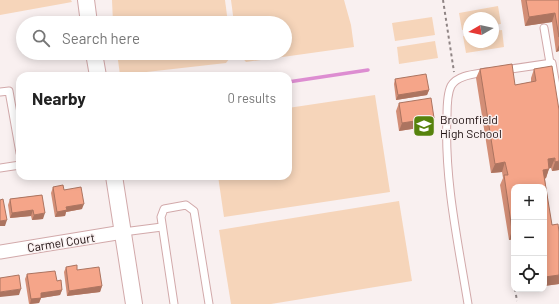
<!DOCTYPE html>
<meta charset="utf-8">
<style>
body{margin:0;font-family:Barlow,sans-serif;background:#f6f6f6;color:#222}
.controls{position:absolute;right:12px;bottom:12px;display:grid;overflow:hidden;border-radius:8px;box-shadow:0 2px 10px #0003}
.controls button{width:36px;height:36px;display:grid;place-items:center;padding:0;border:0;border-bottom:1px solid #e0e0e0;background:#fff;color:#222;font:20px sans-serif}
.compass{position:absolute;left:463px;top:12px;width:36px;height:36px;border-radius:50%;background:#fff;box-shadow:0 2px 10px #0003;rotate:261deg}
.list{margin:0;padding:0;list-style:none}
h2{display:flex;justify-content:space-between;align-items:center;height:52px;margin:0;padding:0 16px;font-size:17px}
h2 small{font-size:13px;font-weight:400;color:#767676}
.icon{flex:none;width:22px;height:22px;fill:none;stroke:currentColor;stroke-width:2;stroke-linecap:round;stroke-linejoin:round}
.map{position:relative;flex:none;width:559px;height:304px;overflow:hidden}
.search{position:absolute;background:#fff;box-shadow:0 2px 10px #0003;left:16px;top:16px;width:276px;height:44px;display:flex;align-items:center;gap:10px;box-sizing:border-box;padding:0 14px;border-radius:22px;color:#767676;font-size:15px}
.panel{position:absolute;background:#fff;box-shadow:0 2px 10px #0003;left:16px;top:72px;width:276px;height:108px;border-radius:12px}
.map>svg:first-child{display:block}
.green{fill:#f6d5ba}
.lines{fill:none;stroke-linecap:round;stroke-linejoin:round}
.stream{stroke:#dd8dd1;stroke-width:3.5}
.service-casing{stroke:#d2a9aa;stroke-width:9}
.minor-casing{stroke:#d2a9aa;stroke-width:15}
.tertiary-casing{stroke:#d2a9aa;stroke-width:18}
.path{stroke:#8f8484;stroke-width:2;stroke-dasharray:3 3;stroke-linecap:butt}
.service{stroke:#fff;stroke-width:7}
.minor{stroke:#fff;stroke-width:13}
.tertiary{stroke:#fff;stroke-width:16}
.wall{fill:#d38e76}
.shaded-wall{fill:#ac7460}
.building{fill:#f5a589;stroke:#ac7460}
.labels{text-anchor:middle;dominant-baseline:central;stroke-width:3;stroke-linejoin:round;paint-order:stroke}
.poi-label{font-size:12px;fill:#1c0e0e;stroke:#f9f0f0;text-anchor:start}
.street-label{font-size:12px;fill:#1c0e0e;stroke:#f9f0f0}
</style>
<div class="map">
<svg width="559" height="304" viewBox="0 0 559 304">
<rect width="100%" height="100%" fill="#f9f0f0"/>
<g class="green">
<polygon points="0,0 71,0 72,2 0,15"/>
<polygon points="112,0 225,0 228,23 113,23"/>
<polygon points="231,0 344,0 351,25 354,47 246,62 238,53 285,53 285,23 234,23"/>
<polygon points="498,6 501,24 493,25 493,18 469,18 469,29 462,30 459,13"/>
<polygon points="432,17 435,35 395,41 392,23"/>
<polygon points="502,30 504,47 466,53 463,36 469,35 469,42 493,42 493,31"/>
<polygon points="435,41 438,58 399,64 397,47"/>
<polygon points="117,53 232,53 232,55 226,63 120,75"/>
<polygon points="375,95 390,192 224,217 218,176 288,176 288,108"/>
<polygon points="399,201 412,281 271,304 231,304 219,230"/>
</g>
<g class="lines">
<polyline class="stream" points="288,82 368,70"/>
<g class="service-casing">
<g id="service">
<polyline points="544,28 550,63"/>
<polyline points="504,70 552,63 559,103"/>
<polyline points="0,92 9,91 20,153"/>
<polyline points="0,168 20,165"/>
<polyline points="123,232 162,227"/>
<polyline points="174,304 161,217 164,209 186,205 194,211 209,304"/>
<path d="M468 304C458 242 444 179 447 116 447 107 447 94 451 86 457 75 476 74 487 72"/>
</g>
</g>
<g class="minor-casing">
<polyline id="minor" points="0,252 123,232"/>
</g>
<g class="tertiary-casing">
<g id="tertiary">
<polyline points="86,0 89,23"/>
<polyline points="94,53 98,76"/>
<polyline points="114,176 134,304"/>
</g>
</g>
<g class="path">
<polyline points="443,0 454,72"/>
<polyline points="512,268 514,283"/>
<polyline points="515,289 517,301"/>
</g>
<use href="#service" class="service"/>
<use href="#minor" class="minor"/>
<use href="#tertiary" class="tertiary"/>
</g>
<g class="wall">
<polygon points="521,0 559,0 559,51 556,52 552,22 525,26"/>
<polygon points="480,69 515,85 531,82 531,78 534,69 559,170 552,171 551,168 549,168 546,178 545,179 559,284 544,286 544,187 514,187 514,239 509,240 500,185 503,178 502,172 491,173 476,78"/>
<polygon points="395,79 429,90 427,95 396,100 394,84"/>
<polygon points="399,103 434,118 431,126 399,131 396,111"/>
<polygon points="53,187 64,190 82,209 66,212 65,216 55,217 51,193"/>
<polygon points="42,195 43,219 32,220 31,216 10,218 8,205 10,199"/>
<polygon points="66,267 77,270 102,286 100,292 67,296 64,272"/>
<polygon points="27,274 57,281 62,290 60,295 41,298 39,303 29,304 25,279"/>
</g>
<g class="shaded-wall">
<polygon points="555,13 552,22 525,26 529,17"/>
<polygon points="559,45 559,51 556,52"/>
<polygon points="429,90 427,95 396,100 398,95"/>
<polygon points="434,118 431,126 399,131 402,123"/>
<polygon points="555,158 551,168 544,169 548,159"/>
<polygon points="559,161 559,170 552,171 555,162"/>
<polygon points="505,162 502,172 491,173 495,164"/>
<polygon points="549,169 546,178 540,179 543,170"/>
<polygon points="84,204 82,209 66,212 65,216 55,217 57,212 66,207"/>
<polygon points="33,210 31,216 10,218 12,213"/>
<polygon points="45,213 43,219 32,220 34,215"/>
<polygon points="7,220 5,226 0,226 0,221"/>
<polygon points="512,230 514,230 514,239 509,240"/>
<polygon points="559,275 559,284 544,286 544,280 545,277"/>
<polygon points="102,286 100,292 67,296 69,291"/>
<polygon points="21,289 19,295 0,297 0,292"/>
<polygon points="62,290 60,295 41,298 39,303 30,304 31,299 41,293"/>
</g>
<g class="building">
<polygon points="526,0 559,0 559,37 555,13 529,17"/>
<polygon points="512,64 515,85 536,81 534,69 552,66 559,110 559,161 555,162 555,158 548,159 549,169 543,170 552,225 558,224 559,232 559,275 545,277 544,270 544,187 514,187 514,230 512,230 504,175 508,175 505,162 495,164 480,69"/>
<polygon points="426,74 429,90 398,95 395,79"/>
<polygon points="431,98 434,118 402,123 399,103"/>
<polygon points="63,185 64,190 81,187 84,204 66,207 67,210 57,212 53,187"/>
<polygon points="42,195 45,213 34,215 33,210 12,213 10,199"/>
<polygon points="3,199 7,220 0,221 0,200"/>
<polygon points="77,265 77,270 99,267 102,286 69,291 66,267"/>
<polygon points="55,271 57,281 61,280 62,290 41,293 41,298 31,299 27,274"/>
<polygon points="19,275 21,289 0,292 0,278"/>
</g>
<defs>
<g id="school-square" transform="scale(1.15)"><rect x="-9" y="-9" width="18" height="18" rx="4" fill="#56820c" stroke="#f9f0f0"/><path d="M0-5L7-2L0 1L-7-2ZM-4 1L0 2.5L4 1V4Q0 6-4 4Z" fill="#fff"/></g>
</defs>
<g fill-rule="evenodd">
<use href="#school-square" x="424" y="126"/>
</g>
<g class="labels">
<g class="poi-label">
<text x="440" y="119">Broomfield<tspan x="440" dy="14">High School</tspan></text>
</g>
<g class="street-label">
<text transform="translate(61 242) rotate(-9)">Carmel Court</text>
</g>
</g>
</svg>
<div class="controls">
<button>+</button>
<button>−</button>
<button><svg class="icon" aria-label="locate" viewBox="0 0 24 24"><circle cx="12" cy="12" r="6"/><path d="M12 2v4M12 18v4M2 12h4M18 12h4"/></svg></button>
</div>
<svg class="compass" viewBox="-18 -18 36 36"><path d="M0-13l5 13h-10z" fill="#e53935"/><path d="M0 13l5-13h-10z" fill="#767676"/></svg>
<div class="search"><svg class="icon" aria-label="search" viewBox="0 0 24 24"><circle cx="10" cy="10" r="6"/><path d="M15 15l6 6"/></svg>Search here</div>
<section class="panel">
<h2>Nearby<small>0 results</small></h2>
<ul class="list">
</ul>
</section>
</div>
